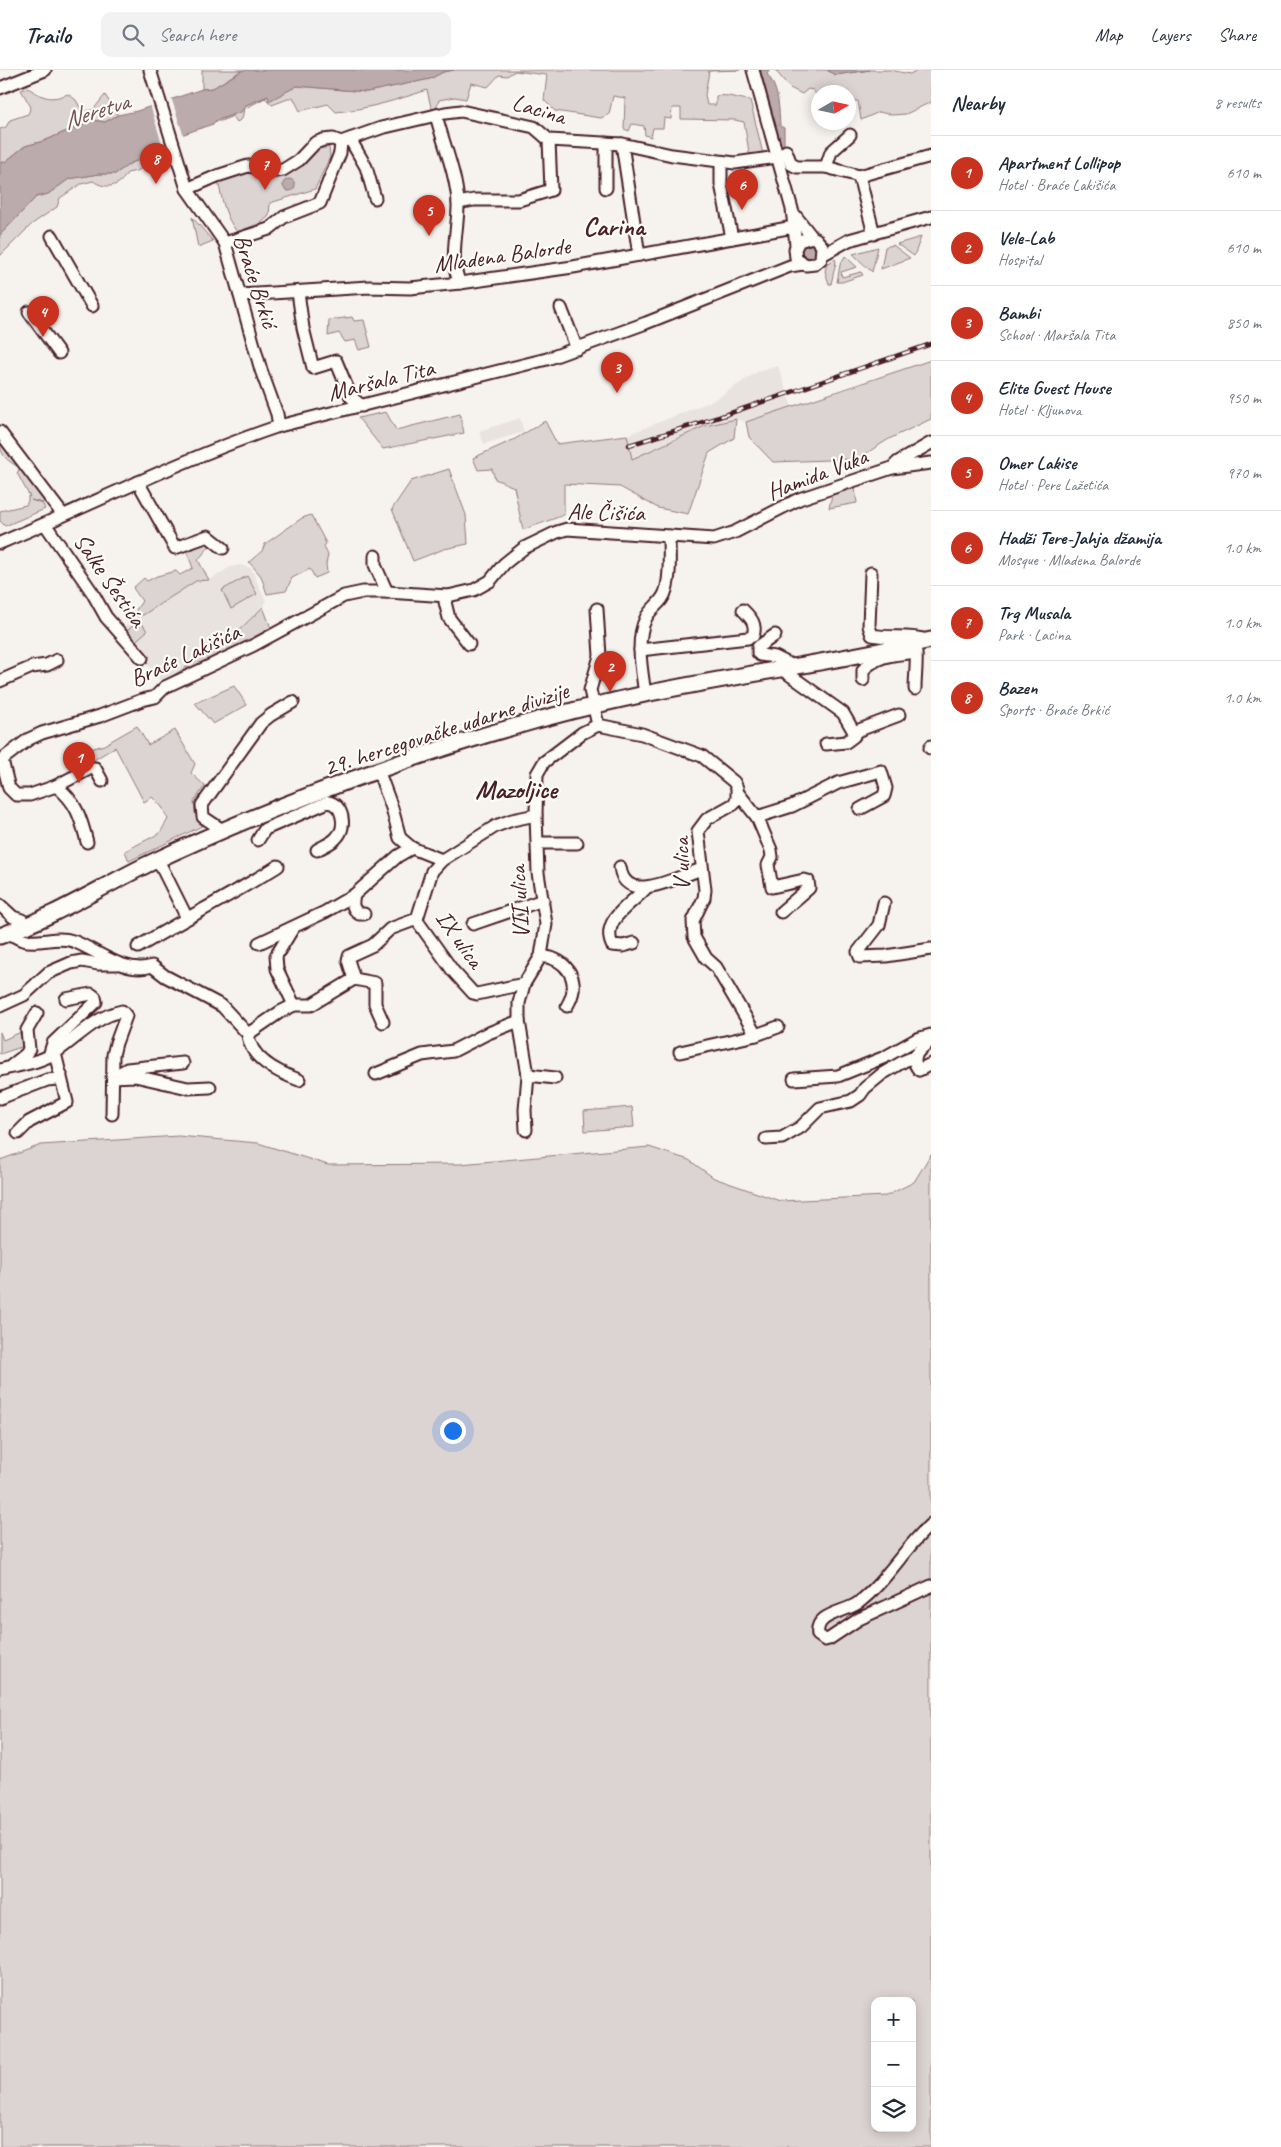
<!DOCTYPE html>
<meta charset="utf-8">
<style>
body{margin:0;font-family:Caveat,sans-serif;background:#f2f2f3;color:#1f2937}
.controls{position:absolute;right:15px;bottom:15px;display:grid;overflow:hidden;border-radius:10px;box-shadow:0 2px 12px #0003}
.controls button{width:45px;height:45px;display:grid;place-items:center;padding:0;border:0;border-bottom:1px solid #e0e1e3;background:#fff;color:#1f2937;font:25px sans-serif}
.compass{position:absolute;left:811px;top:15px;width:45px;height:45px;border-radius:50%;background:#fff;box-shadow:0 2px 12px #0003;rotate:81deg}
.you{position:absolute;left:452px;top:1360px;width:18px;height:18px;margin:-12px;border:4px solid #fff;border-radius:50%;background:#1a73e8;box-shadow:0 0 0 8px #1a73e833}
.badge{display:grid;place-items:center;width:32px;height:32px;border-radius:50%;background:#c8321e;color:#fff;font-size:16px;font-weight:700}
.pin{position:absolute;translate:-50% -41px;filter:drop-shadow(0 1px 2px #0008)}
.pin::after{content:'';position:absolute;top:26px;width:18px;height:15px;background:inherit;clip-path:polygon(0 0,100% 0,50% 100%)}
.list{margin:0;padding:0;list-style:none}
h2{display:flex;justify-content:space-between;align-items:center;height:65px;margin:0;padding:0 20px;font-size:21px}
h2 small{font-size:16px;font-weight:400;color:#747a83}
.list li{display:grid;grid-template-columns:32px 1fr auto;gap:15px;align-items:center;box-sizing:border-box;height:75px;padding:0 20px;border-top:1px solid #e0e1e3}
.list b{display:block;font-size:19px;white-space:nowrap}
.list p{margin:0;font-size:16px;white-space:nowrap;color:#747a83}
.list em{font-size:16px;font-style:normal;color:#747a83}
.icon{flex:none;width:28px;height:28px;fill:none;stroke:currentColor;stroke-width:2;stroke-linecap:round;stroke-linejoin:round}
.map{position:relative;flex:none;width:931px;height:2077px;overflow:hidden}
header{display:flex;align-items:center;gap:30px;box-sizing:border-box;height:70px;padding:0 25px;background:#fff;border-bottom:1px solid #e0e1e3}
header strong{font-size:24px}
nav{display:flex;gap:28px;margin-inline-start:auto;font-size:18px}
.search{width:350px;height:45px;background:#f2f2f3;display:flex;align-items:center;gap:12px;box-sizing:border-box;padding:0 18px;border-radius:10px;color:#747a83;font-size:19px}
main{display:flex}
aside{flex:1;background:#fff}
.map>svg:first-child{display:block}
.built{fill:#e9e3e0}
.green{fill:#dcd4d2;stroke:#937a7e;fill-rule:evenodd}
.water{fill:#bbabac;stroke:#8e7378}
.pier{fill:#f6f3ef}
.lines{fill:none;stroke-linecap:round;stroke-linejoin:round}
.minor-casing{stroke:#4a1f2b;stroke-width:15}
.major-casing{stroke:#4a1f2b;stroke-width:19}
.minor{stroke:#fdfcf7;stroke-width:11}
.major{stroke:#fdfcf7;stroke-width:15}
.rail-casing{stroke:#4a1f2b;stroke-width:4.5}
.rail{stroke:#fdfcf7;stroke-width:2.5;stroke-dasharray:8;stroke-linecap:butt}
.labels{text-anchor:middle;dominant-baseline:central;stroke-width:4.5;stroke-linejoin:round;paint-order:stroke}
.street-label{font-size:24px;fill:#4a1f2b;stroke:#fdfcf7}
.water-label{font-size:25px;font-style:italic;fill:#725058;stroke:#fdfcf7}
.quarter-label{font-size:26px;font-weight:bold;fill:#4a1f2b;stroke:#fdfcf7}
</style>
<header>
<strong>Trailo</strong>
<div class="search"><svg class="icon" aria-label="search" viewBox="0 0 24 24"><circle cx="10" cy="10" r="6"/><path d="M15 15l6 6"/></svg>Search here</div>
<nav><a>Map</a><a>Layers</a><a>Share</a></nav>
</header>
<main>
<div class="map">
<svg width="931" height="2077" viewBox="0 0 931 2077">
<rect width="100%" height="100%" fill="#f6f3ef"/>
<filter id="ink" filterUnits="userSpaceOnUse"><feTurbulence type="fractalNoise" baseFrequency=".02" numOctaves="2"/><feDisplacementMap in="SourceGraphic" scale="10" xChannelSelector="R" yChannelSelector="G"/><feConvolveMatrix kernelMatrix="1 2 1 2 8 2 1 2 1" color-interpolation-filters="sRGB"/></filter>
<g filter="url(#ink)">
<g class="built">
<polygon points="778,296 792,337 746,352 736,349 632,390 627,365 714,330 757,302"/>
<polygon points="520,348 524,362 484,374 479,361"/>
<polygon points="240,495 251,498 266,531 263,537 232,567 168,609 160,611 120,560 136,546 143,545 196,511 209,510 230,497"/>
</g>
<g class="green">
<polygon points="202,0 242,0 213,18 202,19"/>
<path d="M454 0H740L709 1 705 25 707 35H716V26C728 24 738 29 750 30L763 84 750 88 744 52 735 50 681 49V38H672L671 49 664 48 663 58H653L651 67 645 65 644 56 632 54 629 61 624 59 625 28 613 26 609 44 601 48 555 41 544 30 547 5 515 1 507 6 499 5 488 17 471 13 466 29 455 27 439 30 435 42 431 37 427 20C397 30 368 39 336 42L328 34 300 41 293 27 272 35 265 28 244 39 242 49 237 52 233 46 221 51H215L241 42 246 35 269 26 270 30 297 16 367 22 430 9 443 2Z"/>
<polygon points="775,0 827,0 835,5 870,0 890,0 910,4 917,0 931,0 931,32 906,44 892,45 879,42 861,50 858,31 849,31 848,22 818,22 818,27 813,20 808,19 802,24 790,18"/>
<path d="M28 18C44 28 50 31 68 24L76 30 82 41 93 40 105 25 118 45 105 52 92 50 44 71 25 76 5 92 0 93V59L6 57 10 50 28 44 31 37 21 20Z"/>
<path d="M162 74 160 87 137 101 127 103C120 117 106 120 93 111L81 114 60 128 57 137 32 154 0 186V165L36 127 48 124 69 109 99 104H115L131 93 153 85Z"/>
<path d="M329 77 330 87 315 119 270 133 269 146 261 153 237 162C225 147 222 129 218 111L245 100 267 103 307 82Z"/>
<polygon points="192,147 213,171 198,177"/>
<polygon points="921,167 914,186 897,174"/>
<polygon points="893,175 910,188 881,199 885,177"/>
<polygon points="878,177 872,202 853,184"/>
<polygon points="845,186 857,197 841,202 842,207 861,202 863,205 842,212 837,212 840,195"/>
<polygon points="835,189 836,192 831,214 829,214 825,201 827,194"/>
<polygon points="352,247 354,251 364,250 371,277 359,280 355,270 345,272 339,263 328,266 329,250"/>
<polygon points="931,290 931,349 889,369 857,389 773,392 749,367 746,352"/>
<polygon points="386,342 396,360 460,344 464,363 383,379 358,348"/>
<polygon points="736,349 734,368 709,383 688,444 658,438 620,417 564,414 564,445 523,460 514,417 495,409 492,399 478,400 473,388 515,369 545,351 557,374 627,365 632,389 705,356"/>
<path d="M0 366 45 427 43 433 31 430 43 434 45 439 5 456 0 451V441L26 435 28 431V426L30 427 17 403 20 398C3 388 0 385 0 366Z"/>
<polygon points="449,399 466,445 468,474 444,479 413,491 392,439 411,411"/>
<polygon points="855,418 857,433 829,438 832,425"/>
<polygon points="311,445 326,473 324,477 328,485 326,494 327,503 315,508 310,499 292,508 286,521 267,524 261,506 249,492 262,481 265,474 302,448"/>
<polygon points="207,468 213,472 198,490 209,510 196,511 143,545 136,546 136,540 142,531 133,518 144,508 147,511 157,506 176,501 180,505 193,498 187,482 194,479 192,473"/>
<polygon points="247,506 257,524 231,539 222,520"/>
<polygon points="263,537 271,558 173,614 168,609 232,567"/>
<polygon points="140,550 147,561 131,575 123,564"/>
<polygon points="234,616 247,635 213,654 195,633"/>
<polygon points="137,656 148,675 175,660 195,694 191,703 205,716 194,731 195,743 204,755 129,791 125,781 160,763 168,749 162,737 152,727 144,732 115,677 84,696 77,683 104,675"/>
<polygon points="0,962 3,970 21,962 24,976 0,984"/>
<polygon points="632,1037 634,1057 585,1061 584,1041"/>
<path d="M178 1066 258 1073 328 1095 460 1094 649 1077 689 1090 714 1108 780 1131 886 1126 914 1112 931 1084V2077H0V1090L41 1075ZM875 1931H912V2058H875Z"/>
</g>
<g class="water">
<polygon points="243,0 454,0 443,2 430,9 367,22 297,16 269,31 268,26 246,35 241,42 215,51 213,54 184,64 162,74 153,85 131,93 115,104 99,104 69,109 48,124 36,127 0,165 0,93 5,92 25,76 44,71 92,50 105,52 118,45 137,41 202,19 213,18"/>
<path d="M760 0H770L767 4C779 18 779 38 780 56L784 58V76L782 77Z"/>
<polygon points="827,0 870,0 835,5"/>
<circle cx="289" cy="115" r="6"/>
<circle cx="809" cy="181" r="9"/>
</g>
<polygon class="pier" points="171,27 184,67 163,77 150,35"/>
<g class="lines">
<g class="minor-casing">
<g id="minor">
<polyline points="150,0 187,119 225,173 261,300 277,344 279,356"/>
<polyline points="753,0 792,139 796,175"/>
<polyline points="0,18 45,0"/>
<path d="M436 45C443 73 456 103 458 132 459 157 448 190 460 213"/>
<polyline points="350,69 366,97 375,128"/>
<polyline points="606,73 606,118"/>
<polyline points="622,74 639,185"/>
<polyline points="786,81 791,94 797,97 826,97 859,106 931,86"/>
<polyline points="721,92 721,114 732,168"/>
<polyline points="826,97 831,82 850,65"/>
<polyline points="859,106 874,164"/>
<polyline points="187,119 217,106 248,96 276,101 283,100 299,90 315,73 323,70 333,69 341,72 381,58 445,43 461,41 534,57 549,70 622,74 672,85 735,93 777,87"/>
<polyline points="458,133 474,130 519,130 551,120 549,70"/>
<polyline points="794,144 812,167 816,169 822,176 821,189 815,194 806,195 796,188 795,179 799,171 812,167"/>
<polyline points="52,166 92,236"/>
<polyline points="225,173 269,159 284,147 320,133 340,83 341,72"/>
<polyline points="822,185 849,170 931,147"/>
<polyline points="298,222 303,258 313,298 336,291 351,327 362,336"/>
<polyline points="240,225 369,217 410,218 460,213 573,197 788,158 795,160"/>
<polyline points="561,238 577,279"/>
<polyline points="29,242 59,283"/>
<polyline points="0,362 63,445"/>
<polyline points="892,398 898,392 931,373"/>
<polyline points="138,412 175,478 208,466 223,478"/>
<polyline points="45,454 92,522 106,547 142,588"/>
<path d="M0 473C93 434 184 388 279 356L547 289 646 253 790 196 803 194"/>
<polyline points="375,486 375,495 387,522"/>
<path d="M871 503 869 556 872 565C891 569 907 564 927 570"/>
<polyline points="448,526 445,532 449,548 469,574"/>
<polyline points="597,539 600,586 590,620 598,655"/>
<polyline points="775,565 758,577 758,583 760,585 775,587 793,596"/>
<path d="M640 580 748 568 753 566C757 554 751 548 743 540"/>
<polyline points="780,598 843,643 854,662"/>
<path d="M863 610V600C879 584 894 585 916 582 917 595 915 606 915 619"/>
<polyline points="0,611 32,597 47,595 57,590"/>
<path d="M645 624C642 601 635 570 646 548 651 537 663 533 666 520 671 504 669 483 669 466"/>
<polyline points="598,655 642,664 702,686 734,712 737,718 737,729 734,734 707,749 698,761 705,820 704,828 693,851 694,867 706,888 716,897 756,965"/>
<polyline points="826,674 846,672 854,666 854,662 899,645"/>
<polyline points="930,678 931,676"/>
<path d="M2 690 9 718 16 725H30L56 716C76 731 81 748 87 772"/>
<polyline points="0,691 29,669 42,663 100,646 142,630 155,627 165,617 254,575 344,526 363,522 387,522 448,526 474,520 490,511 504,494 524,478 557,462 567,459 714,469 735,462 799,429 892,398 931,393"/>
<polyline points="378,700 392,738 400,768 412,778 442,790 496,756 512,750 536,745"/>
<polyline points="56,716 91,698 95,698 102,711"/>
<polyline points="738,723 757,747 792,736 838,713 881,701 886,718 884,726 860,739"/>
<polyline points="757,747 771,780 772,787 768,795 772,817 804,810 808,811 809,818 781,842"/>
<polyline points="224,761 203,747 202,735 261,653 271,645 293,632"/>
<path d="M258 770 265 759 328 732C343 734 347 757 337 767 333 773 323 776 317 780"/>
<polyline points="538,773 577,773"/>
<polyline points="158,790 187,848"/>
<polyline points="442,790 432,801 417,849 418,852 453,901 473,923 477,924 524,914"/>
<path d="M620 797C625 837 679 806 702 799"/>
<path d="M354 825C352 835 352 838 359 844H364"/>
<polyline points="884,833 879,855 858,882 860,887 886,886 931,879"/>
<polyline points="0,835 13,847 22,850"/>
<polyline points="473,854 543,830"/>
<polyline points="293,858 276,886 277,899 294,935"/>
<path d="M9 863C13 865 18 869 23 870 39 875 55 865 73 871 97 880 125 905 152 896L165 906 222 936 248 964 280 942 294 935H311L354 909 375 913V934L383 952"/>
<polyline points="259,873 325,842 354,825 398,786 412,778"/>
<path d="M634 873 623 876 612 875C601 849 631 835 646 818"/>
<path d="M138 877C184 849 232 825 278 796"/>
<path d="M541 886C568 889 582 911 567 936"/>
<polyline points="354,909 348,890 349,886 373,875 390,859 417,849"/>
<polyline points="0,936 24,925 48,903 71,893 82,891 98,894 117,894"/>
<path d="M248 964C250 989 277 1002 299 1010"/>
<path d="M931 971C921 978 908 987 919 1000L931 994"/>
<polyline points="680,982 756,965 778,957"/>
<polyline points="49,986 53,973 96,932 95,927 91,924 66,929"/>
<polyline points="11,996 26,984 29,979 27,960 37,943"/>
<path d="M0 1000C18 995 40 993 56 982 77 968 96 946 122 941L126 946 116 973 113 985 112 1044"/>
<polyline points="376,1004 422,985 453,981 486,964 519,951"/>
<polyline points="116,1005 127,999 183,993"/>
<polyline points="528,1005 555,1008"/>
<polyline points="112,1007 135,1006 188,1018 210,1017"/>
<polyline points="794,1009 838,1006 885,987 917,969 931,965"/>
<polyline points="0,1028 47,1010 57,1009 61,1004"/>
<polyline points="526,1060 525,1040 528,1005 519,951 519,933 524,914 541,886 546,854 538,803 536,745 537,704 544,692 582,663 598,655"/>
<polyline points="18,1063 29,1052 67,1032 55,983"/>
<polyline points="766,1069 782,1068 801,1057 820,1038 851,1031 860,1025 865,1018 882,1004 904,991 914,987"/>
<path d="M931 1454C904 1478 887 1511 858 1533 844 1543 814 1543 818 1565L825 1570 829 1569 859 1549 931 1516"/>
</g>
</g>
<g class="major-casing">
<path id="major" d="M0 866C51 848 98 819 146 795 222 759 301 727 379 700 466 669 555 643 645 624 740 604 836 592 931 570"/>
</g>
<use href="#minor" class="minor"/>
<use href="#major" class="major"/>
<g class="rail-casing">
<polyline id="rail" points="629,375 719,347 931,274"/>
</g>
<use href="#rail" class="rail"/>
</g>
</g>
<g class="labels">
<g class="street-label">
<text transform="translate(539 39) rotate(17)">Lacina</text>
<text transform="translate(502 185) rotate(-8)">Mladena Balorde</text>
<text transform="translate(256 211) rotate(72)">Braće Brkić</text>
<text transform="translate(381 310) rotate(-14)">Maršala Tita</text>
<text transform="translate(817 404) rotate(-21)">Hamida Vuka</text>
<text transform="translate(606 442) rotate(1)">Ale Čišića</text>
<text transform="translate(110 510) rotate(55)">Salke Šestića</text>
<text transform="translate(185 585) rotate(-25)">Braće Lakišića</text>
<text transform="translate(446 659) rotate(-18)">29. hercegovačke udarne divizije</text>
<text transform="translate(681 794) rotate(-91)">V ulica</text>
<text transform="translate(519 832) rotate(-93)">VII ulica</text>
<text transform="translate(460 869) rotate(55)">IX ulica</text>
</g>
<g class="water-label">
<text transform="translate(96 41) rotate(-18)">Neretva</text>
</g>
<g class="quarter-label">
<text x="614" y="156">Carina</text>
<text x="516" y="719">Mazoljice</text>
</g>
</g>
</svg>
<div class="controls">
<button>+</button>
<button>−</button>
<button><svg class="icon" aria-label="layers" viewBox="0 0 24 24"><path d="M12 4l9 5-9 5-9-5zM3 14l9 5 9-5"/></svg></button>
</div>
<svg class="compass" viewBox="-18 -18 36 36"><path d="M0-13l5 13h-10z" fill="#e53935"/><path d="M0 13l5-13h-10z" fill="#747a83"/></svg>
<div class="you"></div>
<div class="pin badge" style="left:79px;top:713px">1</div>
<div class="pin badge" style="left:610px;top:622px">2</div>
<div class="pin badge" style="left:617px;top:323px">3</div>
<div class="pin badge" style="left:43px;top:267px">4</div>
<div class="pin badge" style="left:429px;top:166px">5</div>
<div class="pin badge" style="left:742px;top:140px">6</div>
<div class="pin badge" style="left:265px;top:120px">7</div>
<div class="pin badge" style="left:156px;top:114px">8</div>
</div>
<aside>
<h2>Nearby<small>8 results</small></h2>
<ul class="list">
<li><span class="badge">1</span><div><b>Apartment Lollipop</b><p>Hotel · Braće Lakišića</p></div><em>610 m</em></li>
<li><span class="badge">2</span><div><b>Vele-Lab</b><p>Hospital</p></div><em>610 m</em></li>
<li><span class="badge">3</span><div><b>Bambi</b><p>School · Maršala Tita</p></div><em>850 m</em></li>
<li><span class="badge">4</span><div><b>Elite Guest House</b><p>Hotel · Kljunova</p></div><em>950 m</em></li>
<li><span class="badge">5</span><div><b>Omer Lakise</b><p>Hotel · Pere Lažetića</p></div><em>970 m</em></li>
<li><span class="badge">6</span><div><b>Hadži Tere-Jahja džamija</b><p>Mosque · Mladena Balorde</p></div><em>1.0 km</em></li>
<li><span class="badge">7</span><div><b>Trg Musala</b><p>Park · Lacina</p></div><em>1.0 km</em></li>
<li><span class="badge">8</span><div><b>Bazen</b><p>Sports · Braće Brkić</p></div><em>1.0 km</em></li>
</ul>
</aside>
</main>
